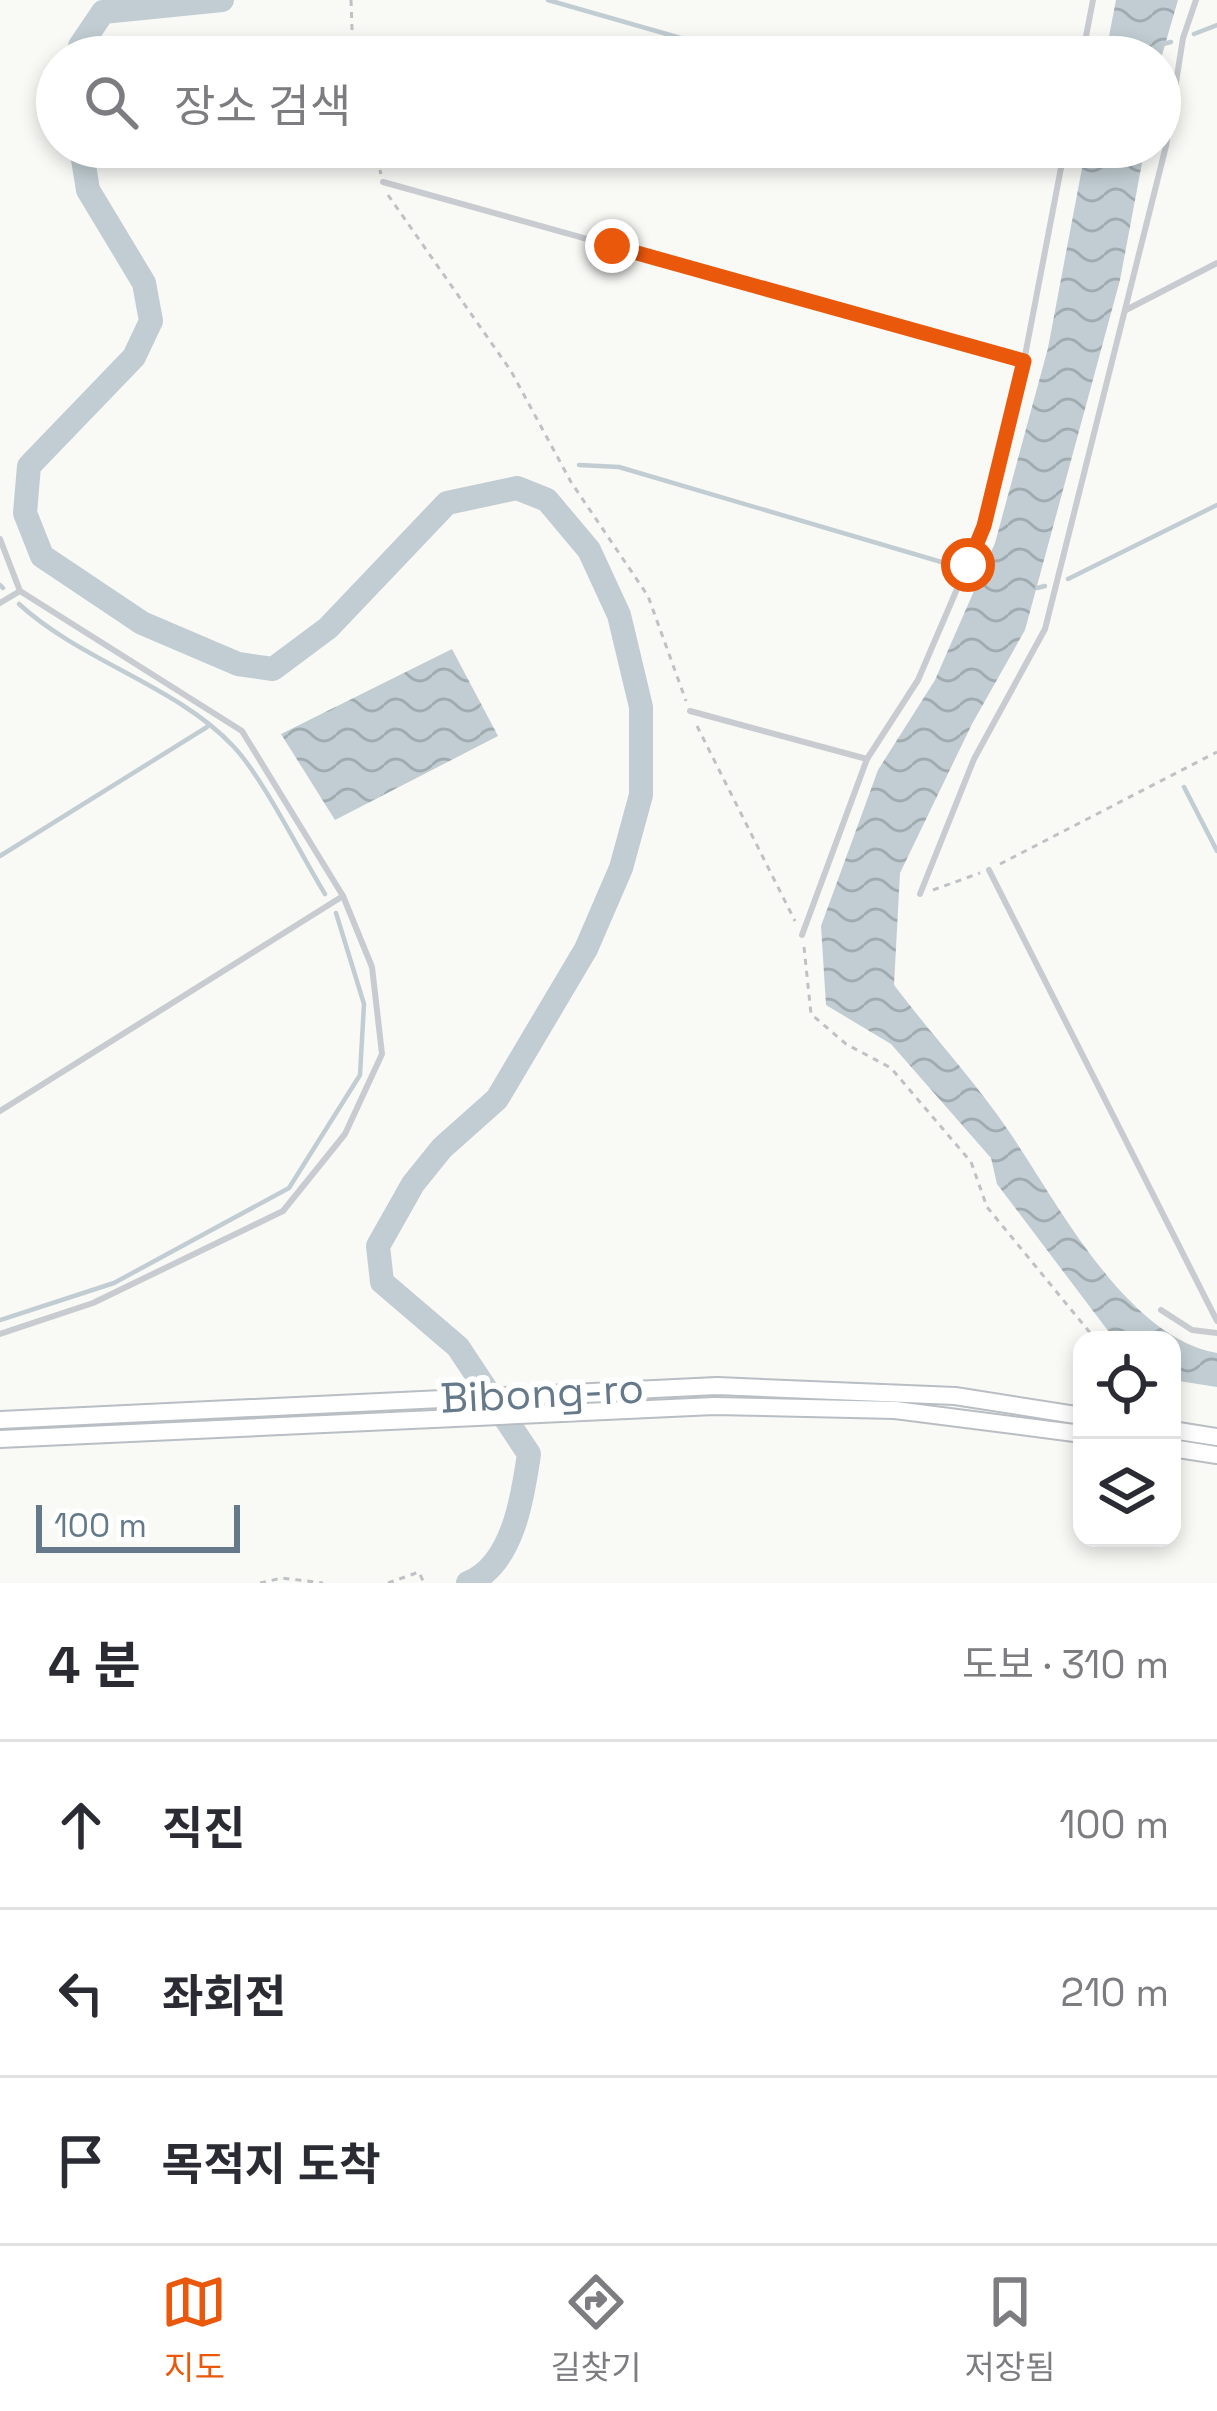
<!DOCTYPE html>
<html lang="ko">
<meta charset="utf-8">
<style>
body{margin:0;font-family:"Space Grotesk","Noto Sans KR",sans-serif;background:#f2f2f3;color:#2b2b33}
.controls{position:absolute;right:36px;bottom:36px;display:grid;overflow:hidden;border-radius:24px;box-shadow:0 6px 18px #0003}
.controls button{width:108px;height:108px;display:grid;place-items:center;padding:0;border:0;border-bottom:3px solid #e1e1e2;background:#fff;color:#2b2b33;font:60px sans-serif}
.scale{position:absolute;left:36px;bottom:30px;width:204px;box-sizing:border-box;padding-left:12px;border:6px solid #65798a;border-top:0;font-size:33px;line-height:42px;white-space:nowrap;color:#65798a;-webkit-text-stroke:9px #fff;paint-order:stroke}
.stop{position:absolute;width:36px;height:36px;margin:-27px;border:9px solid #ea580c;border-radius:50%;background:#fff}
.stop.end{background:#ea580c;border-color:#fff;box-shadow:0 3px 12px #0008}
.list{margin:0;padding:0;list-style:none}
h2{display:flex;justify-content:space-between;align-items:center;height:156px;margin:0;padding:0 48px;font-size:51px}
h2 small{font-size:39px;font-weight:400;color:#7c7c81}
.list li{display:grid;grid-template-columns:78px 1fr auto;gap:36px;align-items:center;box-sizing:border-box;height:168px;padding:0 48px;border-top:3px solid #e1e1e2}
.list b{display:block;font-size:45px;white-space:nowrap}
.list em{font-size:39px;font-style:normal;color:#7c7c81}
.icon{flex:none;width:66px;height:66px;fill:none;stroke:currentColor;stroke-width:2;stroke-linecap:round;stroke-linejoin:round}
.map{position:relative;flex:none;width:1217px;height:1583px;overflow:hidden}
.search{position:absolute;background:#fff;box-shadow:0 6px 18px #0003;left:36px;right:36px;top:36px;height:132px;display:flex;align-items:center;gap:30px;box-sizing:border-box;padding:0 42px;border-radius:66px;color:#7c7c81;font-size:45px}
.sheet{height:660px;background:#fff}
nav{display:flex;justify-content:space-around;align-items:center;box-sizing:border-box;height:168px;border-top:3px solid #e1e1e2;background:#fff;font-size:33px;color:#7c7c81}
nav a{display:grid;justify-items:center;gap:6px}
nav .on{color:#ea580c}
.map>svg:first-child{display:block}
.water{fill:url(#water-waves)}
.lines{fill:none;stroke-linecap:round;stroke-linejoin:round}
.stream{stroke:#c1cdd2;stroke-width:4.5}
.river{stroke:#c1cdd2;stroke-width:24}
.secondary-casing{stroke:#b8bec3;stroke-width:20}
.path{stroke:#bfc2c4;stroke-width:3;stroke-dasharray:6 6;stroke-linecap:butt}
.lane{stroke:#c8ccd0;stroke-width:6}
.secondary{stroke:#fff;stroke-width:16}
.route{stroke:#ea580c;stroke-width:15}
.labels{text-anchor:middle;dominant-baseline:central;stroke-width:12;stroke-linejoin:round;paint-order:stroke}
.street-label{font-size:42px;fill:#65798a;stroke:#fff}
</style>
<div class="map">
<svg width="1217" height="1583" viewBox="0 0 1217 1583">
<defs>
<pattern id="water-waves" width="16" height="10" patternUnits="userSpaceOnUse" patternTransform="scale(3)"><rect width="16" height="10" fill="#c1cdd2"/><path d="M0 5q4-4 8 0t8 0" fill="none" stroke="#a0abb0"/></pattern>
</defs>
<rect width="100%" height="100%" fill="#f9f9f6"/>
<g class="water">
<polygon points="1116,0 1178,0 1160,62 1160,57 1105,57"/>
<path d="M1086 147H1145L1120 280 1025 630 972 724 900 873 894 985C931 1034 974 1080 1008 1130 1057 1201 1125 1337 1217 1353V1387L1172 1380V1340H1115L997 1184 991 1158 891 1044 826 1005 821 926 878 770 935 680 995 543 1048 348Z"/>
<polygon points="452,649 498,736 335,820 281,734"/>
</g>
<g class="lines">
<g class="stream">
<polyline points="178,0 183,7"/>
<polyline points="548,0 747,57"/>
<polyline points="1194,34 1217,25"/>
<polyline points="1163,44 1171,42"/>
<polyline points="1075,151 1085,154"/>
<polyline points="579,465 619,467 955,566"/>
<polyline points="1068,579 1217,505"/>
<polyline points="0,585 3,588"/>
<polyline points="1037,588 1045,586"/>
<path d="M19 604C81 661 177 686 233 746 262 776 301 855 325 894"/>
<polyline points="1184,787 1217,851"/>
<polyline points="0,856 207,727"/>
<polyline points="0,1320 114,1283 289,1188 360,1075 364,1004 336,913"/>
</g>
<g class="river">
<polyline points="79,57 80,46 103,12 222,0"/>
<path d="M81 147 88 190 144 283 151 321 134 357 29 466 25 513 42 556 142 623 238 664 273 669 328 628 447 503 517 488 547 500 589 550 619 615 641 707V795L621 868 586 949 497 1099 442 1148 413 1184 378 1246 382 1282 458 1347 529 1454C523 1496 513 1565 468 1583"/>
</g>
<g class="secondary-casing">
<g id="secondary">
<polyline points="0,1420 717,1386 955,1396 1082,1416"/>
<polyline points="1172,1430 1217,1437"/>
<polyline points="0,1439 714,1406 895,1410 1082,1434"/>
<polyline points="1172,1448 1217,1455"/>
</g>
</g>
<g class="path">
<polyline points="351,0 353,57"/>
<polyline points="373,147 381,174"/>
<polyline points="388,195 511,371 571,482 648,596 686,701"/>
<polyline points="697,726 795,921"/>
<polyline points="1000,864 1217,752"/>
<polyline points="933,890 980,873"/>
<polyline points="804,947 811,1014 846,1044 891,1068 971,1162 987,1207 1096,1340"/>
<polyline points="260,1583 282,1578 323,1583"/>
<polyline points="388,1583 419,1572 424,1583"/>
</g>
<g class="lane">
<polyline points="1082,57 1093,0"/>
<polyline points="383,182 1024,361"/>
<polyline points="1126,310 1217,263"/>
<polyline points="0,539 20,591 242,731 343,896 372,967 382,1054 345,1134 283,1211 93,1303 0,1334"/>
<polyline points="0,603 20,591"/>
<polyline points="690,711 867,759"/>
<polyline points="989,870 1217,1321"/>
<polyline points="920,894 974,759 1045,629 1166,146 1183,38 1196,0"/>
<polyline points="802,935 867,759 918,680 984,526 1024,361 1065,147"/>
<polyline points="0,1111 343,896"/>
<polyline points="1161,1310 1192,1330 1217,1333"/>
</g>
<use href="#secondary" class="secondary"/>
</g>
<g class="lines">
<polyline class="route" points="612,246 1024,361 984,526 968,565"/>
</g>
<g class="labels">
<g class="street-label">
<text transform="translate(542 1393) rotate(-3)">Bibong-ro</text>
</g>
</g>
</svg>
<div class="controls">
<button><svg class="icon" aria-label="locate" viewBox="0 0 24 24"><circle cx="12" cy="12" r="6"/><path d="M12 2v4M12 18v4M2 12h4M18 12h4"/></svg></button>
<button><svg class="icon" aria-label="layers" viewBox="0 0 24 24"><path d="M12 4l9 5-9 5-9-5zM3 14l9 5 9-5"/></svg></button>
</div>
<div class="scale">100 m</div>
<div class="stop" style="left:968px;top:565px"></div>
<div class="stop end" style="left:612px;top:246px"></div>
<div class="search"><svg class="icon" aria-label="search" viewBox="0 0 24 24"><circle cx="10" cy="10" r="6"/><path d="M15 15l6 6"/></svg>장소 검색</div>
</div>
<section class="sheet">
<h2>4 분<small>도보 · 310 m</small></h2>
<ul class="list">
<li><svg class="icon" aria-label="ahead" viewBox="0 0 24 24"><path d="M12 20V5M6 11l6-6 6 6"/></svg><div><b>직진</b></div><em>100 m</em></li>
<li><svg class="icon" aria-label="left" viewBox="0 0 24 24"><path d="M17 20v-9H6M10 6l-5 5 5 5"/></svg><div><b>좌회전</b></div><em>210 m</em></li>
<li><svg class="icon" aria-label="arrive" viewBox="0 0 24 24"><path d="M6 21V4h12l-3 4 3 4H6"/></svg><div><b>목적지 도착</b></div></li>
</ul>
</section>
<nav>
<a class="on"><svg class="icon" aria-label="map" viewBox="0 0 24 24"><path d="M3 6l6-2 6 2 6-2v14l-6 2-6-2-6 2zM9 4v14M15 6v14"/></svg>지도</a>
<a><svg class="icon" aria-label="directions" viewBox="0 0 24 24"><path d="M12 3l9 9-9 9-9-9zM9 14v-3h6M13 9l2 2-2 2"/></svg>길찾기</a>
<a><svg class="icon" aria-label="saved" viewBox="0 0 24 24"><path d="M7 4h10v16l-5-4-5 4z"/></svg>저장됨</a>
</nav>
